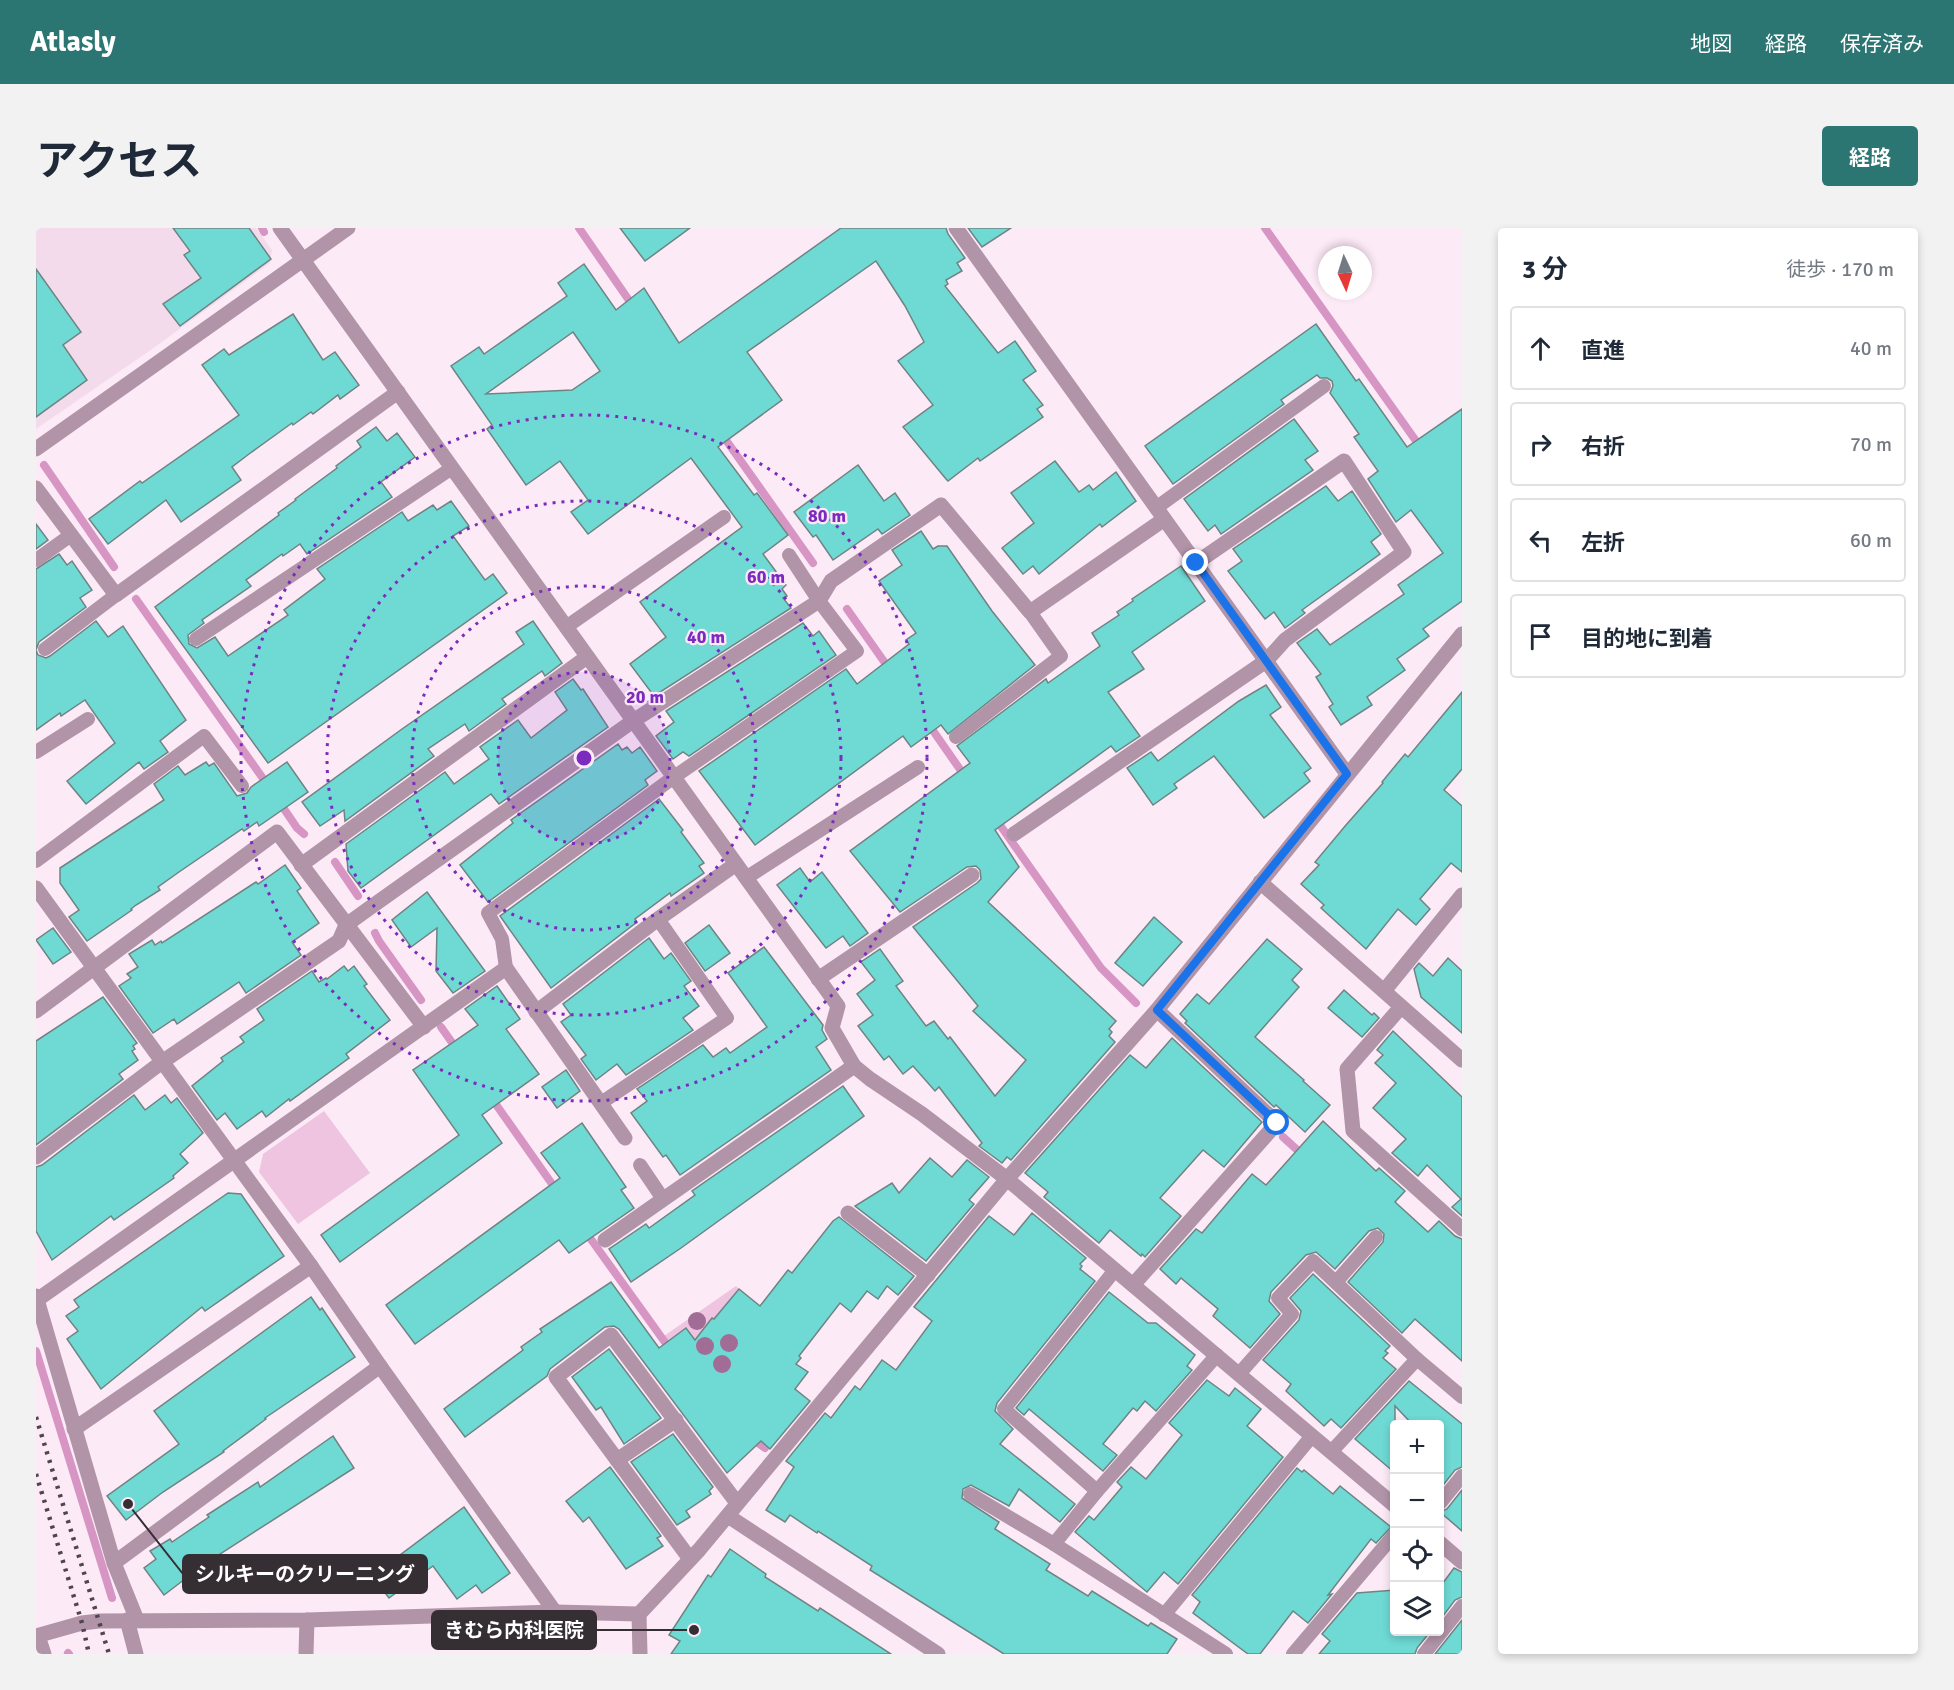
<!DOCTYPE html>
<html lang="ja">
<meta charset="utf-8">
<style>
body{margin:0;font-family:Signika,"Noto Sans JP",sans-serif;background:#f2f2f3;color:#1f2937}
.controls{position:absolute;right:18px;bottom:18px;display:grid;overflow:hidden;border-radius:6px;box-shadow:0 3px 9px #0003}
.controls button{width:54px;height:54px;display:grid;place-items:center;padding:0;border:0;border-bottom:2px solid #e0e1e3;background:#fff;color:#1f2937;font:30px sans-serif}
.compass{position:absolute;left:1282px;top:18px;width:54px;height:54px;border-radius:50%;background:#fff;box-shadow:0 3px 9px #0003;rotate:176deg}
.stop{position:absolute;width:18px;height:18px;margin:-14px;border:4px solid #1a73e8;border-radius:50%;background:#fff}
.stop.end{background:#1a73e8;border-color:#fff;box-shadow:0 2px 6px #0008}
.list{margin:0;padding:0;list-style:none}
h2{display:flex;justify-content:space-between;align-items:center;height:78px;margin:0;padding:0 24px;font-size:26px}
h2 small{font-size:20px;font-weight:400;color:#747a83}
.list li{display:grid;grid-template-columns:39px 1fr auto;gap:18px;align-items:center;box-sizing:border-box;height:84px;margin:0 12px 12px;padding:0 12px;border:2px solid #e0e1e3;border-radius:6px}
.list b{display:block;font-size:22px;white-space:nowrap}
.list em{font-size:20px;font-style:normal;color:#747a83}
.icon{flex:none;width:33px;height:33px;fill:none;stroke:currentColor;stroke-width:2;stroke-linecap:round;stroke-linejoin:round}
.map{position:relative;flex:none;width:1426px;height:1426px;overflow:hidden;border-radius:6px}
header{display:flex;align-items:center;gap:36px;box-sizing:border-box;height:84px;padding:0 30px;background:#2b7572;color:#fff}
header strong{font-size:28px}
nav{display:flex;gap:33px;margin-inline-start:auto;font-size:21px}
.intro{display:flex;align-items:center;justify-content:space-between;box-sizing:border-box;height:144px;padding:0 36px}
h1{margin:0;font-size:42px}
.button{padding:15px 27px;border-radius:6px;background:#2b7572;color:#fff;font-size:21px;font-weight:700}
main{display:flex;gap:36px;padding:0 36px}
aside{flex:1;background:#fff;border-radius:6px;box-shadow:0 3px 9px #0003}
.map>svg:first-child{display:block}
.built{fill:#f4dbec}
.green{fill:#eec4e1}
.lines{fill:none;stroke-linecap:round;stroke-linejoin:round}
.stream{stroke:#d795c4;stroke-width:8}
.building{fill:#6fd9d4;stroke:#6e8483;stroke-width:1.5;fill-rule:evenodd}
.service{stroke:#b194a8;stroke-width:14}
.minor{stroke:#b194a8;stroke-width:15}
.rail{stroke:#4f464c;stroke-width:4.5;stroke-dasharray:3 6;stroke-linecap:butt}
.tree{fill:#a16c96}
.route{stroke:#1a73e8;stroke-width:8}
.ring{fill:none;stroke:#7b2cbf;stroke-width:3;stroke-dasharray:3 6}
.centre{fill:#7b2cbf;stroke:#fdeaf7;stroke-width:3}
.ring-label{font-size:18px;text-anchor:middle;font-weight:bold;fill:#7b2cbf;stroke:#fdeaf7;stroke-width:4.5;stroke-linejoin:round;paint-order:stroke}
.leader{fill:none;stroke:#352e33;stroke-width:2}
.callout-dot{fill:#352e33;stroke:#fdeaf7;stroke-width:2}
.callout{fill:#352e33;stroke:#352e33;stroke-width:2}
.callout-label{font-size:20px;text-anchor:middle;font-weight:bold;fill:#fff}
</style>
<header>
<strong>Atlasly</strong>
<nav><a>地図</a><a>経路</a><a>保存済み</a></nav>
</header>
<div class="intro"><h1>アクセス</h1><a class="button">経路</a></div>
<main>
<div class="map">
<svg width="1426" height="1426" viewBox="0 0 1426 1426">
<rect width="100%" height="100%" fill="#fdeaf7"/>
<polygon class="built" points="0,0 220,0 236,22 234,35 119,119 0,201"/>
<g class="green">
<polygon points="288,883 334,945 262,996 223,944 227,926"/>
<polygon points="700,1058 703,1061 679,1089 681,1142 651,1100 631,1114 628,1108"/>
</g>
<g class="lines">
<g class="stream">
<polyline points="226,0 228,4"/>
<polyline points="543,0 599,81"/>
<polyline points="1229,0 1385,220"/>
<polyline points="685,205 777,335"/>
<polyline points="8,237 78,339"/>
<polyline points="100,371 233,559"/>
<polyline points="811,381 854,442"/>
<polyline points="891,494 930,550"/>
<polyline points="242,572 261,600 268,606"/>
<polyline points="959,590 1065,740 1100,775"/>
<polyline points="299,634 322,668"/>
<polyline points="339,705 343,713 385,772"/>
<polyline points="405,799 422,823"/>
<polyline points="454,868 521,963"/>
<polyline points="1247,909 1269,929"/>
<polyline points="549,1003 636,1124"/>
<polyline points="0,1123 76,1370"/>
<polyline points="715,1210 729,1220"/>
<polyline points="32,1425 33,1426"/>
</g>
</g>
<g class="building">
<polygon points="137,0 213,0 235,31 144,98 127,76 165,50 148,27 154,23"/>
<polygon points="584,0 654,0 609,33"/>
<path d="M805 0H910L912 6 929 30 921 35 926 43 910 52 912 56 909 58 962 125 979 113 1000 143 987 152 1007 177 1001 181 1007 189 944 233 942 230 912 253 910 251 867 199 897 177 862 133 888 114 869 78 840 33 711 124 746 172 682 219 718 267 721 265 752 307 727 326 750 357 746 361 751 368 747 370 755 380 618 468 594 436 630 409 604 374 706 299 655 230 552 306 535 284 552 272 524 233 490 257 451 201 456 197 415 138 443 119 448 126 531 68 522 55 548 36 580 82 608 60 643 115ZM537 104 564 143 536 162 450 166Z"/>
<polygon points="932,0 975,0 946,19"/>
<polygon points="0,41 45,104 27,117 51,152 0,189"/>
<polygon points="257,86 287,132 299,124 323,157 304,171 302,167 277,186 275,184 257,197 256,195 213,226 196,239 205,252 145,294 130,272 72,316 53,291 104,253 106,255 203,187 166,137 188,121 193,127"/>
<polygon points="1280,96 1320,153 1323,151 1371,219 1426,181 1426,373 1387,401 1393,408 1361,431 1369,442 1331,469 1336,477 1305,497 1293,479 1297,476 1280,449 1285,446 1261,415 1281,401 1294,417 1368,366 1362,357 1407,325 1375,282 1360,294 1332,251 1342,243 1318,209 1323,206 1294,165 1297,158 1296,153 1291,150 1284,150 1281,147 1245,172 1248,176 1137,256 1109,218"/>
<polygon points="1258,191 1282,223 1269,232 1277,242 1185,306 1179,297 1172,303 1148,271"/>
<polygon points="340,199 351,213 361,205 379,229 345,254 356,269 271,326 264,316 247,328 246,326 210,352 215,358 166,392 168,395 152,407 153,416 161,420 179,409 192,428 252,387 248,382 289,351 281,341 366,284 372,293 397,277 401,282 415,273 433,298 417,308 449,352 457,346 471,365 232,535 119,379 243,287 242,285 260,272 259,271 301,240 300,238 325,219 321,213"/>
<polygon points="1019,233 1043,264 1053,257 1057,262 1080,244 1100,273 1066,299 1064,296 1003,346 997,338 987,346 966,320 998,295 975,265"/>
<polygon points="822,237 848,273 859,265 874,287 846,306 842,301 797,332 780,307 777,309 758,284"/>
<polygon points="1290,258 1302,273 1316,263 1345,306 1335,314 1344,326 1266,382 1269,385 1249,400 1238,384 1229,391 1192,343 1206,333 1197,321"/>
<polygon points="0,296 12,312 0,321"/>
<polygon points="885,303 897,321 902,318 911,318 956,383 999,437 912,506 905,497 875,519 867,508 719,617 663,543 810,441 821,456 873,416 870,412 880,405 843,353 866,337 856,322"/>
<polygon points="23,326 31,337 36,333 56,362 44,370 50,379 3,414 0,422 2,427 10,430 14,428 60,393 72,409 87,398 150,492 124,513 132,524 108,541 103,534 50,576 31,553 79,515 49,472 25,488 24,485 0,502 0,341"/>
<polygon points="1145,338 1169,373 1096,424 1108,441 1072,464 1104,508 1080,524 1075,518 959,602 983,639 952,674 1080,793 1073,801 1076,804 1073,808 1079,814 975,932 971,929 966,935 943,918 946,915 903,859 899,863 877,838 867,846 853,828 848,832 822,798 837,787 821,766 839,752 825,734 844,721 867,753 860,758 890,798 898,793 912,811 914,809 959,868 990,832 937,783 942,778 877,699 941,655 945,651 944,642 940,638 931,639 864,684 814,623 934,535 921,518 1010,451 1012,455 1064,418 1056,405 1083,387 1081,384 1097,373 1096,371"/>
<polygon points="497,393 526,435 509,448 506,443 466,471 470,476 433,503 429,496 392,521 398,528 309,593 308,582 284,598 266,574 366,501 488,416 480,404"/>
<polygon points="767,395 777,408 783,403 800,427 653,528 647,524 637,531 620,508 638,494 630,483"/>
<polygon points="537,451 545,462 547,461 572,499 463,576 455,566 325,660 312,643 310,616 409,544 418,556 453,531 444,519 482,492 495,510 531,482 519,464"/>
<polygon points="1230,457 1245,479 1234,487 1275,540 1268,545 1274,553 1228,590 1178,528 1138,556 1141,560 1117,577 1091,540 1115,524 1122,533 1203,473"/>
<polygon points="1426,464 1426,541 1408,562 1426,578 1426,644 1415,635 1384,671 1394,681 1380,697 1362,681 1330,721 1285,680 1288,677 1265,656 1283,637 1279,634 1310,597 1347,555 1346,554 1369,526 1372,529"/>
<polygon points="582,516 586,522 591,519 596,525 604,519 621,543 609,552 612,557 452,674 424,637 477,595 475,592"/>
<polygon points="170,534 173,538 178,535 201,568 211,565 215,559 251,534 272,564 223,598 221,594 208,603 206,601 143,644 122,659 124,662 100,677 95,681 96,682 51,713 33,689 43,682 24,655 24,640 128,572 118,556 142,538 149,547"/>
<polygon points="623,571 647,602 645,604 668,635 663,638 668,645 635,668 634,665 599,691 601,694 515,760 464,688"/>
<polygon points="249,637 265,660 261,663 283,695 256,714 265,727 210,765 203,754 141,796 138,791 117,805 83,758 95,750 91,746 102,739 93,726 116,712 119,717 125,713 126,715 220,654 222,656"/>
<polygon points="764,640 774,654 786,644 832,705 814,718 807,708 790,720 741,657"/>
<polygon points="391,664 449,743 417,765 400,743 401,700 375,719 356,692"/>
<polygon points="1118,689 1146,714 1107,758 1079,735"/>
<polygon points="673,697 694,725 669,743 649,715"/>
<polygon points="17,700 35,724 17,736 0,712"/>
<polygon points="613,710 628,731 635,725 655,753 648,758 663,778 647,790 657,802 590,847 581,836 560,852 545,831 550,827 525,794 535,787 527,776"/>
<polygon points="1231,711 1266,741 1256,752 1263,759 1219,809 1268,852 1267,853 1294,877 1269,904 1240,877 1238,879 1149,795 1151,793 1144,786 1161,766 1173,776"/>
<polygon points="728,719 787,797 786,802 791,811 780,819 795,842 644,947 630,927 627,929 595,885 611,873 601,861 667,817 677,829 690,820 694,825 731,799 692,745"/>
<polygon points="1412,730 1426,743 1426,805 1385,769 1378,741 1383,735 1397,748"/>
<polygon points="308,738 312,743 318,738 331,756 328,758 354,792 310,826 313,830 254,873 253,871 230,889 226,883 201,901 189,885 181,892 156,858 187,833 185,830 208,814 204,809 228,792 221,781 276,743 283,754 290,750 291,751"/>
<polygon points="461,758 484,791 470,801 503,846 446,887 466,915 304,1034 285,1007 423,907 377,842 442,797 429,781"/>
<polygon points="1308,762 1336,787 1338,785 1343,790 1326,809 1292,780"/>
<polygon points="67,769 101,815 97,818 99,821 96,823 102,832 83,846 87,851 0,917 0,813"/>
<polygon points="1357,803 1426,869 1426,988 1416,979 1425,971 1391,937 1382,948 1356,925 1370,911 1337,880 1360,855 1339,835 1347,827 1341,822"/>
<polygon points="1136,810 1226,894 1188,939 1167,922 1124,970 1145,988 1109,1029 1106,1026 1105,1028 1074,1002 1063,1015 1008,969 1012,964 989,945 1094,827 1110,840"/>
<polygon points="530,842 544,863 521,880 506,859"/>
<polygon points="807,858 828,888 645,1020 595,1054 573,1021 610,996 613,1000 659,967 656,963"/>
<polygon points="98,867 109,882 129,867 135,875 141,870 167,905 144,926 152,935 137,948 138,950 78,992 75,988 16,1032 0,1003 0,939 6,937"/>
<polygon points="1287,893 1340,943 1343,940 1369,963 1359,974 1392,1004 1403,993 1419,1008 1426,1011 1426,1133 1379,1091 1366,1105 1312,1054 1347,1014 1348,1006 1342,1000 1333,1003 1299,1041 1280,1024 1270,1027 1235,1064 1233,1073 1244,1086 1214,1120 1177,1088 1182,1081 1145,1050 1140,1056 1124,1041 1160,1001 1166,1005 1216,946 1230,957"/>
<polygon points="546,895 590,959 585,962 598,980 533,1025 523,1012 379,1116 350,1077 524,950 505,925"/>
<polygon points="894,930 916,949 931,932 953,949 933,972 938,976 890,1033 819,978 856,955 863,965"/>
<polygon points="192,965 205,966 248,1028 169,1083 166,1079 65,1161 31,1111 42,1103 30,1088 43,1079 38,1072"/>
<polygon points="996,985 1050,1030 1044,1036 1046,1038 1044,1041 1059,1053 961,1175 959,1183 977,1201 964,1216 1039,1276 1024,1294 983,1261 973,1278 935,1257 927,1261 926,1270 963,1294 959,1301 1014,1336 1010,1342 1052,1368 1056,1363 1112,1398 1115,1395 1141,1411 1131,1426 968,1426 834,1342 836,1338 782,1303 781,1305 754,1287 749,1294 730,1282 758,1239 750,1233 789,1185 795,1190 819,1158 824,1162 846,1132 860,1142 896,1093 878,1079 953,988 978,1007"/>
<polygon points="803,989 878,1048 862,1067 851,1058 842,1071 831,1063 815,1084 804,1075 763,1128 765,1130 760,1136 772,1144 759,1161 774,1173 734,1221 725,1213 691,1245 583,1101 578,1098 569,1099 514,1141 511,1148 429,1209 408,1181 487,1122 485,1119 506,1104 504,1101 575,1054 623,1120 650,1100 659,1112 676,1090 678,1091 703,1061 724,1078 752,1042 756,1045 797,993"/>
<polygon points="1277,1046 1354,1118 1349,1123 1352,1125 1347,1130 1360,1141 1305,1200 1295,1191 1288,1198 1250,1163 1255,1156 1227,1132 1263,1092 1265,1083 1254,1070"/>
<polygon points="1073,1064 1112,1095 1120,1095 1159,1127 1151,1138 1156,1142 1120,1183 1109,1173 1101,1183 1097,1180 1067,1216 1081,1227 1067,1243 993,1181 988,1187 980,1180"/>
<polygon points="275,1069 284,1082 286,1080 319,1129 229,1190 230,1191 187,1223 188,1224 127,1264 90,1292 71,1268 143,1216 118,1183"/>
<polygon points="573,1121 625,1190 588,1216 565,1179 560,1182 536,1149"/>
<polygon points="1171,1152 1193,1168 1199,1160 1225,1181 1211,1198 1247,1229 1142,1356 1128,1344 1111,1364 1039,1304 1053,1288 1058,1292 1086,1259 1081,1254 1095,1239 1110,1251 1146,1207 1133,1195"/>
<polygon points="1373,1153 1426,1196 1426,1239 1419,1242 1404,1261 1404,1197 1377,1197 1359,1178 1359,1245 1319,1211"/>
<polygon points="637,1206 677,1259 673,1263 675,1266 650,1283 654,1289 641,1297 595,1234"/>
<polygon points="297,1208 318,1240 170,1335 128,1367 108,1340 120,1331 114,1323 134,1311 136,1314 173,1289 171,1287 222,1254 224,1259"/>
<polygon points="574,1239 625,1308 621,1310 627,1318 590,1341 553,1289 547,1294 530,1273"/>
<polygon points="1261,1240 1266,1244 1268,1242 1297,1266 1304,1258 1355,1299 1340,1315 1335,1311 1292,1367 1296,1366 1272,1395 1257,1383 1224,1426 1212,1426 1157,1385 1164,1374 1156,1367"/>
<polygon points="1426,1262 1426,1303 1404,1284 1411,1281"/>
<polygon points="428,1279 474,1345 446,1365 440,1357 421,1371 397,1338 353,1370 336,1348"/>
<polygon points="694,1321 730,1346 729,1349 782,1383 784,1380 855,1426 635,1426 644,1413 633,1407 672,1347 675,1349"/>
<polygon points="1418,1340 1426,1344 1426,1369 1419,1372 1404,1392 1404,1359"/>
<polygon points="1359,1362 1359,1404 1394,1404 1381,1420 1379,1426 1283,1426 1294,1413 1286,1406 1321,1365"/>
<polygon points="1426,1392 1426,1426 1399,1426"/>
</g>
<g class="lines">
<g class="service">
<polyline points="1120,280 1288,158"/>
<polyline points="0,332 35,307"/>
<polyline points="530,399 688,289"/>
<polyline points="160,411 416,240"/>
<polyline points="9,421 80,367"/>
<polyline points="920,509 1025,428 994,384"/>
<polyline points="0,524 52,491"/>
<polyline points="0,633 168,508 206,558"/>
<polyline points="710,650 882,539"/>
<polyline points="470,740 466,711 452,685 638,549 821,423 783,373 753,327"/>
<polyline points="565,875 691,790 622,691"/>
<polyline points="604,937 627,971"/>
<polyline points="1300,1054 1340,1009"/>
<polyline points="1203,1146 1256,1086 1242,1070 1277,1033 1381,1131 1426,1169"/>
<polyline points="1295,1224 1381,1131"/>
<polyline points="1061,1263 968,1181 1079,1042"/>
<polyline points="934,1266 1018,1316 1190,1426"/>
<polyline points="1404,1275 1426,1248"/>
<polyline points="1018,1316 1061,1263 1181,1127"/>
<polyline points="1128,1387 1276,1208"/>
<polyline points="1257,1426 1358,1307"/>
<polyline points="1388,1426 1426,1378"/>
</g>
<g class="minor">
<polyline points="244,0 802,778 796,800 818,838 834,851 886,886 971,951 1358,1277"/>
<polyline points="920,0 1311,546"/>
<polyline points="0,221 312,0"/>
<polyline points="0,260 80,367 362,164"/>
<polyline points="978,606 1230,433 1249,412 1368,324 1308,233 1160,335"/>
<polyline points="265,637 551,429"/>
<polyline points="1224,654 1426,832"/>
<polyline points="0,660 275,1038 344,1138 519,1384"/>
<polyline points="782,751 936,647"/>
<polyline points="1348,763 1426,667"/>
<polyline points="1365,779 1311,841 1317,903 1426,1001"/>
<polyline points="0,783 241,604 388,799"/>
<polyline points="500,784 622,691 700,636"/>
<polyline points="0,929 126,834 303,713 310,697 335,679 597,493 783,373 795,353 905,277 994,384 1127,292"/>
<polyline points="812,985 892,1047"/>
<polyline points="569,1012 818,838"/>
<polyline points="1097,1057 1241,895 1121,782"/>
<polyline points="0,1068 78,1335 101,1392"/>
<polyline points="1,1072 470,740 589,910"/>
<polyline points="38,1201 275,1038"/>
<polyline points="581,1232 640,1192"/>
<polyline points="692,1288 902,1426"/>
<polyline points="1404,1315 1426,1334"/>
<polyline points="654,1331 520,1149 575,1107 701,1275"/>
<polyline points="78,1335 344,1138"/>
<polyline points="603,1386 604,1426"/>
<polyline points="91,1392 100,1426"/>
<polyline points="0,1408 46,1395 63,1393 271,1392 519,1384 603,1386 663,1322 971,951 1121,782 1426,406"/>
<polyline points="2,1408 8,1426"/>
<polyline points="270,1426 271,1392"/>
</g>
<g class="rail">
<polyline points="0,1189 73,1426"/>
<polyline points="0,1246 46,1395 53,1426"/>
</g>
</g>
<g class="tree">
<circle cx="661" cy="1093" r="9"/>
<circle cx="693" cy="1115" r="9"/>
<circle cx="669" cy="1118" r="9"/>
<circle cx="686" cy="1136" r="9"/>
</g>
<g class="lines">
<polyline class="route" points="1160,335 1311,546 1121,782 1241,895"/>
</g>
<circle cx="548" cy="530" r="86" fill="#7b2cbf" fill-opacity=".12"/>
<g class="ring">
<circle cx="548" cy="530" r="86"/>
<circle cx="548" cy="530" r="172"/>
<circle cx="548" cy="530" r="257"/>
<circle cx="548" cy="530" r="343"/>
</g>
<circle cx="548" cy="530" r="9" class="centre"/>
<g class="ring-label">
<text x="791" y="294">80 m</text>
<text x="730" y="355">60 m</text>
<text x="670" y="415">40 m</text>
<text x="609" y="475">20 m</text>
</g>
<path class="leader" d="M92 1276L147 1346M658 1402L560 1402"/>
<g class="callout-dot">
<circle cx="92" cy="1276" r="6"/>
<circle cx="658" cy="1402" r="6"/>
</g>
<g class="callout">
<rect x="147" y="1327" width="244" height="38" rx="6"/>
<rect x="396" y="1383" width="164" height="38" rx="6"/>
</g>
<g class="callout-label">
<text x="269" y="1353">シルキーのクリーニング</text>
<text x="478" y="1409">きむら内科医院</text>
</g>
</svg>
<div class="controls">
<button>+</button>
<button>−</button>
<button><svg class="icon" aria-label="locate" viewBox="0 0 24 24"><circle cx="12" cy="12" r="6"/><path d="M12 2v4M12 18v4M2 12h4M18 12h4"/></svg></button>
<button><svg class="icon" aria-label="layers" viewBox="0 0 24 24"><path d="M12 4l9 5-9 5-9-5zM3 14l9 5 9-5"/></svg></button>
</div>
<svg class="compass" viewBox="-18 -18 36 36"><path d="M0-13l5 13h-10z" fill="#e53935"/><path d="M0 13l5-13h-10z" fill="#747a83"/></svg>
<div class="stop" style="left:1241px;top:895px"></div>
<div class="stop end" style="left:1160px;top:335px"></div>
</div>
<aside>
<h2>3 分<small>徒歩 · 170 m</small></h2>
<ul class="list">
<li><svg class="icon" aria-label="ahead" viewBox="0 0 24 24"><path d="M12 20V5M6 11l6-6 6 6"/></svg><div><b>直進</b></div><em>40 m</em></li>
<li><svg class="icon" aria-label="right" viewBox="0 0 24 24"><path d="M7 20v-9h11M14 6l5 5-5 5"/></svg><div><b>右折</b></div><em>70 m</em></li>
<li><svg class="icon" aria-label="left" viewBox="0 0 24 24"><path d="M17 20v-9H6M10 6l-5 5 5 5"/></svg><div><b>左折</b></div><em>60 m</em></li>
<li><svg class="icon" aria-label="arrive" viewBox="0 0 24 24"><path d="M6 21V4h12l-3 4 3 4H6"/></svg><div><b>目的地に到着</b></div></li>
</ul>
</aside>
</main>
